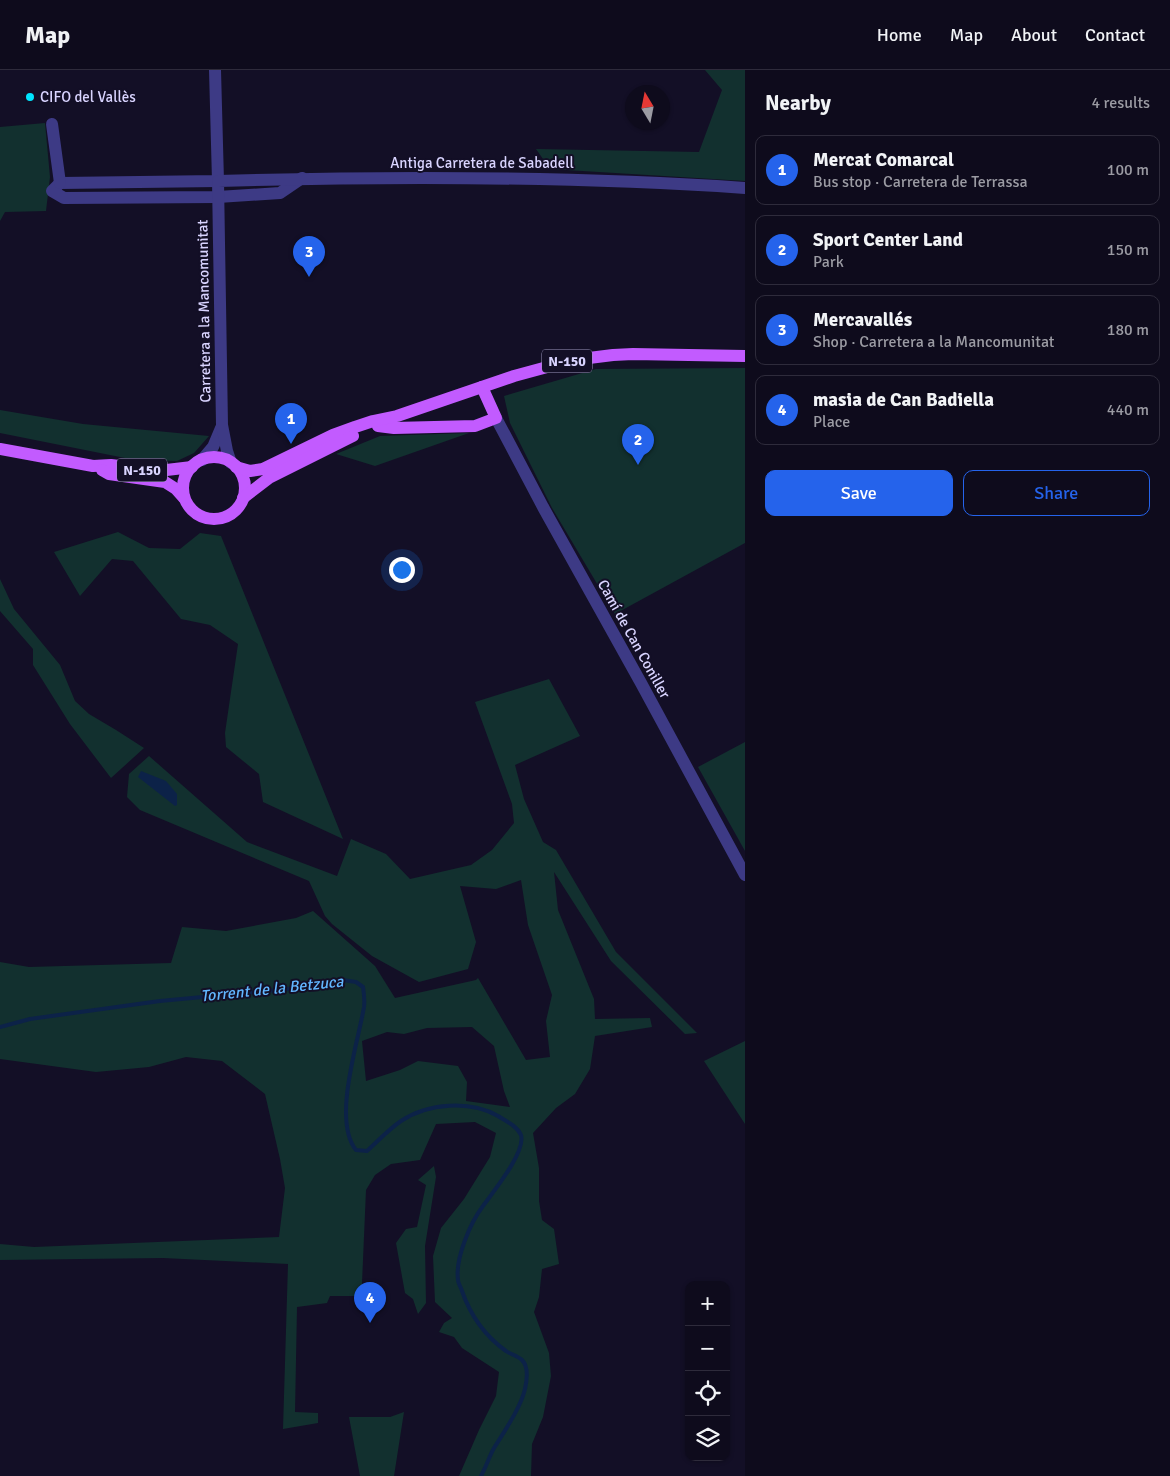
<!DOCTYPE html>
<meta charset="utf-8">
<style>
body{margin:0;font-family:Signika,sans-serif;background:#1c1929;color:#f1f3f6}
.controls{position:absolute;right:15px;bottom:15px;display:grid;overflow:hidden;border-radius:10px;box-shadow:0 1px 4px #0004}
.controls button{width:45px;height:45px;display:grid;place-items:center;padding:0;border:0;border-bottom:1px solid #2e2b3b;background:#0e0b1c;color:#f1f3f6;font:25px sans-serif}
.compass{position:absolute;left:625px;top:15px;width:45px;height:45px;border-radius:50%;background:#0e0b1c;box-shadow:0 1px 4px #0004;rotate:350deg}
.you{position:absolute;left:401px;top:499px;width:18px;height:18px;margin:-12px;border:4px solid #fff;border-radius:50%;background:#1a73e8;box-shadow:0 0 0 8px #1a73e833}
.badge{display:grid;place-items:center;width:32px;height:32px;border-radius:50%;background:#2563eb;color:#fff;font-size:16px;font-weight:700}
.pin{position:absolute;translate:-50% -41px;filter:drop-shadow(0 1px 2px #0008)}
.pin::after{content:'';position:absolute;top:26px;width:18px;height:15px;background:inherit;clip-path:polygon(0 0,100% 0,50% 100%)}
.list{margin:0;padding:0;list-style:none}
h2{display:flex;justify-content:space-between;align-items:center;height:65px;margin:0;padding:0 20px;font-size:21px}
h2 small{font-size:16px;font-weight:400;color:#9b9ba3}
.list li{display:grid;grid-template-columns:32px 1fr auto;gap:15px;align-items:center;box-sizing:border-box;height:70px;margin:0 10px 10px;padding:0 10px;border:1px solid #2e2b3b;border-radius:10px}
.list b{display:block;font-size:19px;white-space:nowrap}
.list p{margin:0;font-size:16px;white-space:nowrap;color:#9b9ba3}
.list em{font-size:16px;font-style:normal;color:#9b9ba3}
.actions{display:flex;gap:10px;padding:15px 20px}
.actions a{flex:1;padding:11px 0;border:1px solid #2563eb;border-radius:10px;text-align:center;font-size:18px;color:#2563eb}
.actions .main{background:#2563eb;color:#fff}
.icon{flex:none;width:28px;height:28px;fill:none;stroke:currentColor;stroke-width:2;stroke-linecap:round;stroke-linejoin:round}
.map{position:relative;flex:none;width:745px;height:1406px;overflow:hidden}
header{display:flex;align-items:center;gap:30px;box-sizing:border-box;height:70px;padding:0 25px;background:#0e0b1c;border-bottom:1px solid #2e2b3b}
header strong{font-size:24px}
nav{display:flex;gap:28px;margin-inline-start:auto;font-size:18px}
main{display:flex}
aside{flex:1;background:#0e0b1c}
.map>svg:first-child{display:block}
.green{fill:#12302f;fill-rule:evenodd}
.water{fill:#0c2248}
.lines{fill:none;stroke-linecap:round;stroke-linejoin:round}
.stream{stroke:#0c2248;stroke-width:4}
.minor{stroke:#3d3a85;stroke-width:12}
.tertiary{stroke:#3d3a85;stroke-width:12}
.primary{stroke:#c25bff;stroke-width:12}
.poi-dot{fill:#00e5ff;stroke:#130f26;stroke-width:2}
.labels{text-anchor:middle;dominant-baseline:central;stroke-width:4;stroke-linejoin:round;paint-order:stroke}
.shield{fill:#130f26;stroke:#9e99be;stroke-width:1}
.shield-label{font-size:14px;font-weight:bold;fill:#d9d4ff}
.poi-label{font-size:15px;fill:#d9d4ff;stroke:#130f26;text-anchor:start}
.street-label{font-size:15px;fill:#d9d4ff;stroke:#130f26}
.water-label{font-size:16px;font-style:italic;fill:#62b6ff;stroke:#130f26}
</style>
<header>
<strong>Map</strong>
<nav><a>Home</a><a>Map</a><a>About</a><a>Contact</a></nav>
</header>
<main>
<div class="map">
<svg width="745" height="1406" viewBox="0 0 745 1406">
<rect width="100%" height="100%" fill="#130f26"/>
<g class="green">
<polygon points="705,0 745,0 745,111 550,99 536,79 699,82 722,20"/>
<polygon points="45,53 50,107 46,141 5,142 0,151 0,57"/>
<polygon points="745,298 745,473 615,544 552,438 510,353 504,326 596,299"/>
<polygon points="0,340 83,354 209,366 194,383 177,391 135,390 0,363"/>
<polygon points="469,363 375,396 336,384 380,366"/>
<polygon points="118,462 149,478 180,479 200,463 221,466 343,769 263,732 259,704 226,677 225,663 238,574 210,555 181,549 133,491 112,489 80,526 54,482"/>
<polygon points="0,509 14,539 60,595 75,631 89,644 116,660 144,678 111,708 70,654 33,595 33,579 0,541"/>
<path d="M549 609 580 666 515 695 524 729 543 772 556 780 616 882 697 963 685 964 611 891 554 802 558 840 594 929 595 949 650 948 652 957 595 966 590 999 575 1024 556 1038 533 1063 539 1098V1131L542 1150 554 1159 559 1194 542 1199 539 1227 534 1242 549 1283 551 1306 543 1347 532 1374 531 1406H459L479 1360 496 1326 499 1302 462 1278 454 1267 439 1262 444 1253 452 1248 435 1232 433 1186 441 1158 464 1129 490 1087 496 1063 475 1052 436 1054 420 1090 391 1094 375 1105 366 1120 362 1213 369 1226H330L327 1233 297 1237 295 1342 318 1343V1353L283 1359 288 1194 163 1188 0 1190V1174L34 1177 279 1167 285 1118 280 1089 265 1024 222 991 186 987 149 997 96 1002 0 989V892L29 897 171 893 182 857 226 861 296 848 313 841 375 896 395 928 476 910 478 908 526 990 550 987 546 951 552 925 528 855 521 810 496 819 460 816 476 872 468 899 419 912 372 886 332 854 325 846 309 811 140 740 127 727 129 704 149 686 247 772 337 806 351 769 386 784 410 809 471 795 492 780 514 753 512 734 475 632ZM472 957 494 976 504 1021 510 1037 466 1031 467 1012 458 996 418 991 400 1000 366 1011 362 971 387 962 404 964 427 958Z"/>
<polygon points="745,672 745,781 698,697"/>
<polygon points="745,971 745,1054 704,991"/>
<polygon points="434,1096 436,1107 425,1176 426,1233 418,1244 413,1229 405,1223 396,1173 406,1159 417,1157 426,1115 418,1110"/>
<polygon points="404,1342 394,1406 360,1406 349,1347 390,1347"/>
</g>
<polygon class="water" points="141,701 166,711 177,724 177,735 175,736 138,707"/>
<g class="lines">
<path class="stream" d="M0 957 30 949 160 931 288 919 343 910 356 912 363 917C364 924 365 930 364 937 358 973 332 1050 356 1080L367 1081C378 1071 389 1059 401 1051 428 1033 470 1030 498 1046 506 1051 517 1056 521 1065 526 1082 493 1122 483 1136 470 1153 455 1189 458 1210 458 1214 461 1217 462 1221 470 1244 485 1266 506 1281 510 1284 518 1286 522 1290 529 1297 527 1310 525 1319 521 1337 504 1362 494 1378 489 1387 486 1397 481 1406"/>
<g class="minor">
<polyline points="215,0 218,111 60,113 52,121 64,128 218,127 280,123 302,108"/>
<polyline points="52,54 60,113"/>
<polyline points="496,348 543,437 641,613 745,805"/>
</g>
<g class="tertiary">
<polyline points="202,390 213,377 221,358"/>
<path d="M231 393 227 381 222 355 218 111C394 106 570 106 745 118"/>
</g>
<g class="primary">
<polyline points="378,356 394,358 475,356 496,348 482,317"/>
<polyline points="0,379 93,396 111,395 158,401 192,397"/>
<circle cx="214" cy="418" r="31"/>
<polyline points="236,397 250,401 263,399 333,365 355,357 373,351 397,346 514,306 573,290 613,285 633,284 745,286"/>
<polyline points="102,400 109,404 165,412 176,419 184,428"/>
<polyline points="243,428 269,408 353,366"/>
</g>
</g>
<circle class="poi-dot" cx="30" cy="27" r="5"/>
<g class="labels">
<g class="shield">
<rect x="542" y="279.5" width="50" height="23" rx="4"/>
<rect x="117" y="388.5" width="50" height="23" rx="4"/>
</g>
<g class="shield-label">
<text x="567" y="291">N-150</text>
<text x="142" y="400">N-150</text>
</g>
<g class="poi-label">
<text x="40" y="27">CIFO del Vallès</text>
</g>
<g class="street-label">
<text x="482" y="93">Antiga Carretera de Sabadell</text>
<text transform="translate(204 241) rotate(-91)">Carretera a la Mancomunitat</text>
<text transform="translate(634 569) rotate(61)">Camí de Can Coniller</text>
</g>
<g class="water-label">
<text transform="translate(272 919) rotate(-6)">Torrent de la Betzuca</text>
</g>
</g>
</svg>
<div class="controls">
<button>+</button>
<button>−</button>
<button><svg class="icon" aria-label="locate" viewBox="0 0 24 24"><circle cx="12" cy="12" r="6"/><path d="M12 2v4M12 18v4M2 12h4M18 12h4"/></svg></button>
<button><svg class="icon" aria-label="layers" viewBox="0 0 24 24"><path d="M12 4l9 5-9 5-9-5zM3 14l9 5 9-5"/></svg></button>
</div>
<svg class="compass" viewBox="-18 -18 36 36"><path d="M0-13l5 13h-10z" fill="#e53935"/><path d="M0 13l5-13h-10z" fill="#9b9ba3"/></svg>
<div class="you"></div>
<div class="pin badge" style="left:291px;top:374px">1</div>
<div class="pin badge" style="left:638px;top:395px">2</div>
<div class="pin badge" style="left:309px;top:207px">3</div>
<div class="pin badge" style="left:370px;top:1253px">4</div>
</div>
<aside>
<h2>Nearby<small>4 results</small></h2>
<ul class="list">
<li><span class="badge">1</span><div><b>Mercat Comarcal</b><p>Bus stop · Carretera de Terrassa</p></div><em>100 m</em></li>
<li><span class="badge">2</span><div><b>Sport Center Land</b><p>Park</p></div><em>150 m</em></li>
<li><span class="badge">3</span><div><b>Mercavallés</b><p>Shop · Carretera a la Mancomunitat</p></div><em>180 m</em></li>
<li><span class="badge">4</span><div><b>masia de Can Badiella</b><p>Place</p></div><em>440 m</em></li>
</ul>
<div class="actions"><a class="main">Save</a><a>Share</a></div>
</aside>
</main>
